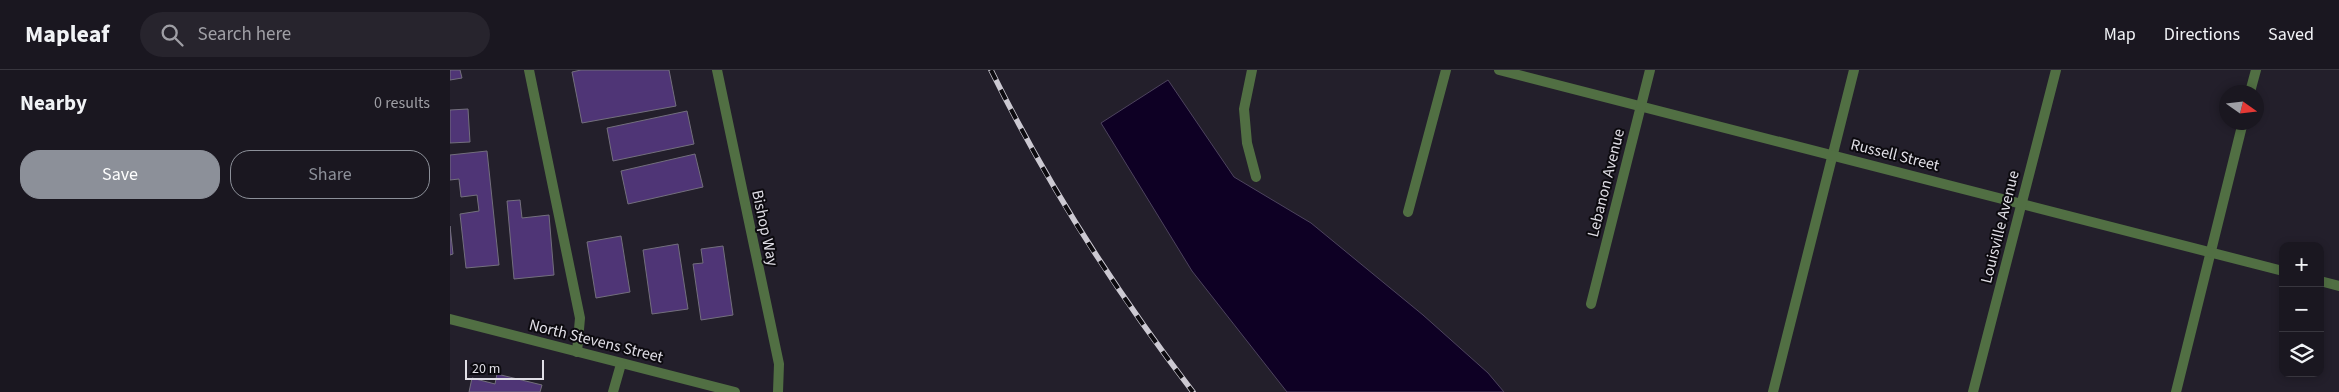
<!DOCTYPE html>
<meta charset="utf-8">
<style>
body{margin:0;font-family:"Source Sans 3",sans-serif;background:#27242d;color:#f1f3f6}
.controls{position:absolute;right:15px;bottom:15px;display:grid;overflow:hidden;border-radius:10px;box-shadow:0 2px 8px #0003}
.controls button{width:45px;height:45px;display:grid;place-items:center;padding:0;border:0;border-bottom:1px solid #38363e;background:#1a1720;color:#f1f3f6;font:25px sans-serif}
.compass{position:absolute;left:1769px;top:15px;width:45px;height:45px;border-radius:50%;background:#1a1720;box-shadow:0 2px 8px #0003;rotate:104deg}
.scale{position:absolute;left:15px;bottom:12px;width:79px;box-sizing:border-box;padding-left:5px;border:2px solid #e0dee6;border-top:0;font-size:14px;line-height:18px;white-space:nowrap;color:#e0dee6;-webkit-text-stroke:4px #0c0a0f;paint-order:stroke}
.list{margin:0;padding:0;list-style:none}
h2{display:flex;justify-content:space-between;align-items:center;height:65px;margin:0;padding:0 20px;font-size:21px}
h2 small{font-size:16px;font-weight:400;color:#9f9fa5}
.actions{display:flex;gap:10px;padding:15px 20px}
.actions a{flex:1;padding:11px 0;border:1px solid #8c9099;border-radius:20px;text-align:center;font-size:18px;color:#8c9099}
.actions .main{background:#8c9099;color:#fff}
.icon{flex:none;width:28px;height:28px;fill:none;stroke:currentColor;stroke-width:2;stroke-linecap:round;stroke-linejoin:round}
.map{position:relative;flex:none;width:1889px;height:322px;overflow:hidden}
header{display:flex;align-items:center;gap:30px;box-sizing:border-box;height:70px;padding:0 25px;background:#1a1720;border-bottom:1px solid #38363e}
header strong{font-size:24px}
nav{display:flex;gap:28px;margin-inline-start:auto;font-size:18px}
.search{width:350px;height:45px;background:#27242d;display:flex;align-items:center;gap:12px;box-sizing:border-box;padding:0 18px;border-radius:28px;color:#9f9fa5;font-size:19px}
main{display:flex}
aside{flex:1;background:#1a1720}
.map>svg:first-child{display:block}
.water{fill:#0e0024;stroke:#4d435e}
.building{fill:#4f3576;stroke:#736f7d}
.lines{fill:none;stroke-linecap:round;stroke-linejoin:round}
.service{stroke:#516f43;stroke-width:10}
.minor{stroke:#516f43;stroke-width:10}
.rail-casing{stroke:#ccc9d2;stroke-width:5.5}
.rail{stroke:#0c0a0f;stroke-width:4;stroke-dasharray:11;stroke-linecap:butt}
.labels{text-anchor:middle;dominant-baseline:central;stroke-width:4;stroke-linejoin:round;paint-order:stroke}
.street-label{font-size:16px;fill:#e0dee6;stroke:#0c0a0f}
</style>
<header>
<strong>Mapleaf</strong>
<div class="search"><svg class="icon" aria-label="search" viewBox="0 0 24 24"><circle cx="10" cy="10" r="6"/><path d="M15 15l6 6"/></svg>Search here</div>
<nav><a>Map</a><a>Directions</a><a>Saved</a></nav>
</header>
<main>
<aside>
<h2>Nearby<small>0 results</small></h2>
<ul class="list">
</ul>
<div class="actions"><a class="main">Save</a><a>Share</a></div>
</aside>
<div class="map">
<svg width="1889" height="322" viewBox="0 0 1889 322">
<rect width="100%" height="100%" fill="#231f2b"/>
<polygon class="water" points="718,10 784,107 861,153 973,245 1038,303 1054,322 837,322 742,201 651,53"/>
<g class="building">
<polygon points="0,0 10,0 12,8 0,10"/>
<polygon points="131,0 219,0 226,36 132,53 122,2"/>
<polygon points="18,39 20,72 0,73 0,40"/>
<polygon points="237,41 244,74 163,91 157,58"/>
<polygon points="37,81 49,195 16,198 10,144 29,141 27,125 11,127 9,109 0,110 0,85"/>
<polygon points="245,84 253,117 178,134 171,101"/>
<polygon points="70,130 72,148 99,145 104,205 64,209 57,131"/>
<polygon points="0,156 3,184 0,185"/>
<polygon points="171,166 180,222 146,228 137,172"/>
<polygon points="228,174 238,239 202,244 193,180"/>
<polygon points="273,176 283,245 251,250 243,194 253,193 251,179"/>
<polygon points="47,304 92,315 90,322 19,322 22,308 45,314"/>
</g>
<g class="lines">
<g class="service">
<polyline points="79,0 130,248 127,282"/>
<polyline points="1800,22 1806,0"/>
<polyline points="958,142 996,0"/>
<polyline points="1323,322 1404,0"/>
<polyline points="1726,322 1793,52"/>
</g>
<g class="minor">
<polyline points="267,0 329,294 328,322"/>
<polyline points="802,0 794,39 797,73 806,107"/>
<polyline points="1049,0 1833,201"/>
<polyline points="1870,211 1889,216"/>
<polyline points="1141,234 1200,0"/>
<polyline points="0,249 285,322"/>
<polyline points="163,322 171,294"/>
<polyline points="1523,322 1606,0"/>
</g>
<g class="rail-casing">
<path id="rail" d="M541 0C598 116 664 219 743 322"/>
</g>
<use href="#rail" class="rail"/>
</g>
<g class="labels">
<g class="street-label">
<text transform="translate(1445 85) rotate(14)">Russell Street</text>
<text transform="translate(1156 113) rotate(-76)">Lebanon Avenue</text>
<text transform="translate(1550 157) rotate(-76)">Louisville Avenue</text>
<text transform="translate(315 158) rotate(78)">Bishop Way</text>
<text transform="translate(146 271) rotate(14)">North Stevens Street</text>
</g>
</g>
</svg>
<div class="controls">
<button>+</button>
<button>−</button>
<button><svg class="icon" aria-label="layers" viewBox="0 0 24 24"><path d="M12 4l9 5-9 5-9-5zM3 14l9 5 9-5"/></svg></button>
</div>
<svg class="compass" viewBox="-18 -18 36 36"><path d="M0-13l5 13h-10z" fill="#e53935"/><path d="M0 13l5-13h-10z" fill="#9f9fa5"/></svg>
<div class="scale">20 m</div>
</div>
</main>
